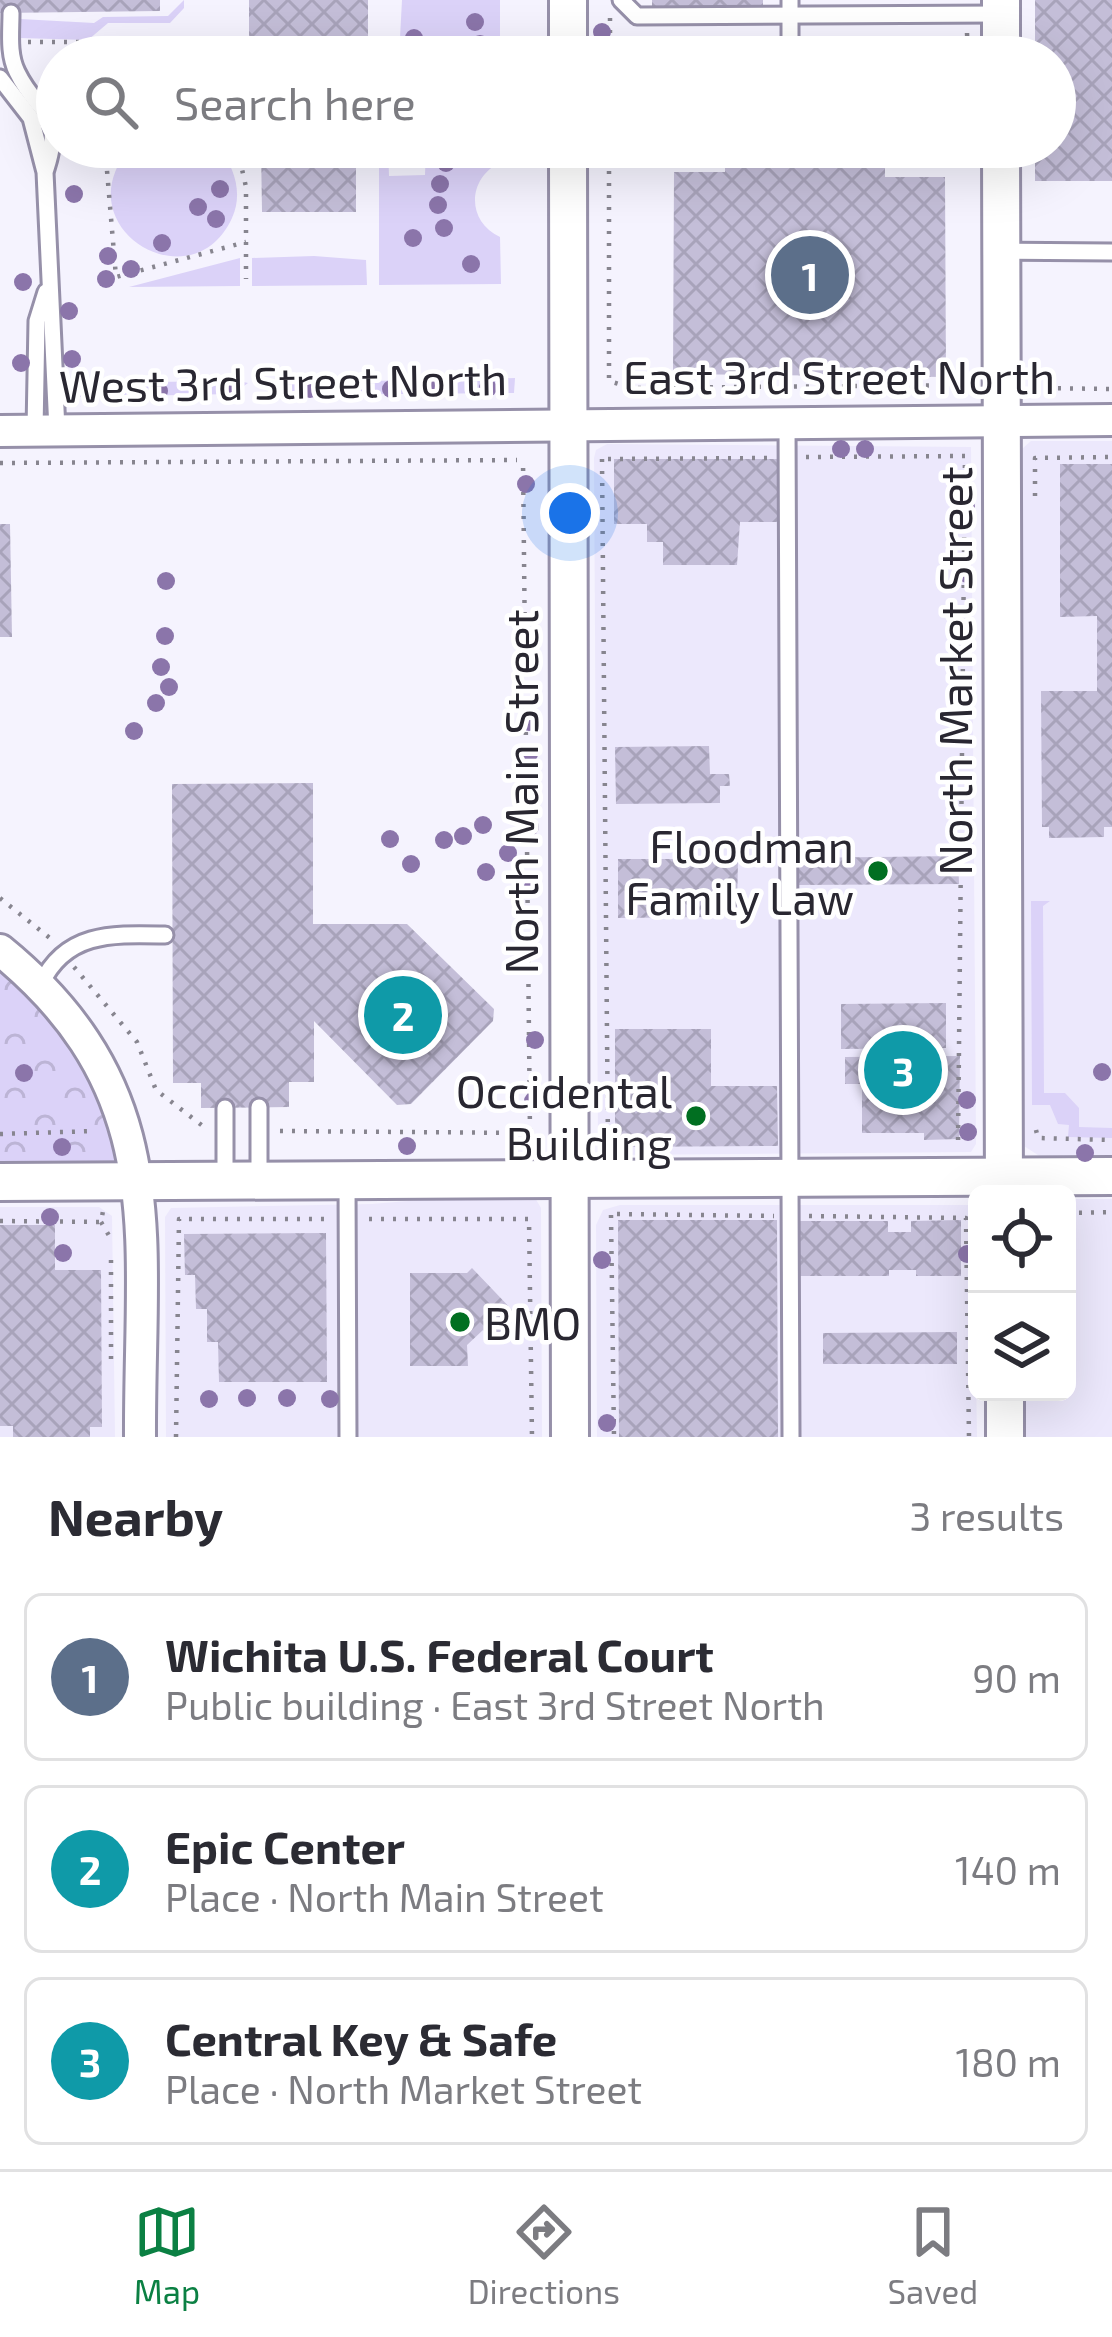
<!DOCTYPE html>
<meta charset="utf-8">
<style>
body{margin:0;font-family:"Exo 2",sans-serif;background:#f2f2f3;color:#2b2b33}
.controls{position:absolute;right:36px;bottom:36px;display:grid;overflow:hidden;border-radius:18px;box-shadow:0 12px 48px #0002}
.controls button{width:108px;height:108px;display:grid;place-items:center;padding:0;border:0;border-bottom:3px solid #e1e1e2;background:#fff;color:#2b2b33;font:60px sans-serif}
.you{position:absolute;left:570px;top:513px;width:42px;height:42px;margin:-30px;border:9px solid #fff;border-radius:50%;background:#1a73e8;box-shadow:0 0 0 18px #1a73e833}
.badge{display:grid;place-items:center;width:78px;height:78px;border-radius:50%;background:#0b8043;color:#fff;font-size:39px;font-weight:700}
.pin{position:absolute;translate:-50% -50%;border:6px solid #fff;box-shadow:0 3px 12px #0006}
.list{margin:0;padding:0;list-style:none}
h2{display:flex;justify-content:space-between;align-items:center;height:156px;margin:0;padding:0 48px;font-size:51px}
h2 small{font-size:39px;font-weight:400;color:#7c7c81}
.list li{display:grid;grid-template-columns:78px 1fr auto;gap:36px;align-items:center;box-sizing:border-box;height:168px;margin:0 24px 24px;padding:0 24px;border:3px solid #e1e1e2;border-radius:18px}
.list b{display:block;font-size:45px;white-space:nowrap}
.list p{margin:0;font-size:39px;white-space:nowrap;color:#7c7c81}
.list em{font-size:39px;font-style:normal;color:#7c7c81}
.icon{flex:none;width:66px;height:66px;fill:none;stroke:currentColor;stroke-width:2;stroke-linecap:round;stroke-linejoin:round}
.map{position:relative;flex:none;width:1112px;height:1437px;overflow:hidden}
.search{position:absolute;background:#fff;box-shadow:0 12px 48px #0002;left:36px;right:36px;top:36px;height:132px;display:flex;align-items:center;gap:30px;box-sizing:border-box;padding:0 42px;border-radius:66px;color:#7c7c81;font-size:45px}
.sheet{height:732px;background:#fff}
nav{display:flex;justify-content:space-around;align-items:center;box-sizing:border-box;height:168px;border-top:3px solid #e1e1e2;background:#fff;font-size:33px;color:#7c7c81}
nav a{display:grid;justify-items:center;gap:6px}
nav .on{color:#0b8043}
.map>svg:first-child{display:block}
.built{fill:#ece8fc}
.grass{fill:#dbd2f8}
.park{fill:url(#park-crowns)}
.building{fill:url(#building-cross-hatch)}
.lines{fill:none;stroke-linecap:round;stroke-linejoin:round}
.service-casing{stroke:#9690a9;stroke-width:21}
.minor-casing{stroke:#9690a9;stroke-width:36}
.tertiary-casing{stroke:#9690a9;stroke-width:42}
.path{stroke:#87858f;stroke-width:4.5;stroke-dasharray:3 9;stroke-linecap:butt}
.service{stroke:#fff;stroke-width:15}
.minor{stroke:#fff;stroke-width:30}
.tertiary{stroke:#fff;stroke-width:36}
.tree{fill:#8b75aa}
.poi-dot{fill:#016f21;stroke:#fff;stroke-width:4.5}
.labels{text-anchor:middle;dominant-baseline:central;stroke-width:9;stroke-linejoin:round;paint-order:stroke}
.street-label{font-size:45px;fill:#292731;stroke:#fff}
.poi-label{font-size:45px;fill:#292731;stroke:#fff;text-anchor:end}
</style>
<div class="map">
<svg width="1112" height="1437" viewBox="0 0 1112 1437">
<defs>
<pattern id="park-crowns" width="20" height="18" patternUnits="userSpaceOnUse" patternTransform="scale(3)"><rect width="20" height="18" fill="#dbd2f8"/><path d="M2 6a3 3 0 1 1 6 0M12 15a3 3 0 1 1 6 0" fill="none" stroke="#bcb4d5"/></pattern>
<pattern id="building-cross-hatch" width="8" height="8" patternUnits="userSpaceOnUse" patternTransform="scale(3)"><rect width="8" height="8" fill="#c4bed8"/><path d="M0 0l8 8M0 8l8-8" fill="none" stroke="#a8a3ba"/></pattern>
</defs>
<rect width="100%" height="100%" fill="#f5f3fe"/>
<g class="built">
<polygon points="1031,441 1112,441 1112,1157 1041,1157 1024,1146 1022,449"/>
<polygon points="607,444 971,447 976,1144 971,1152 617,1155 598,1145 594,458 596,450"/>
<polygon points="478,1195 534,1196 541,1208 542,1437 166,1437 165,1217 171,1208 372,1204"/>
<polygon points="1067,1199 1112,1199 1112,1437 1025,1437 1025,1392 1067,1392"/>
<polygon points="620,1205 973,1205 977,1437 597,1437 596,1225 603,1210"/>
<polygon points="0,1207 99,1207 112,1216 115,1437 0,1437"/>
</g>
<g class="grass">
<polygon points="184,0 184,8 170,23 108,23 88,40 20,38 20,19 94,23 103,17 168,16"/>
<polygon points="402,0 500,0 500,57 399,57"/>
<path d="M131 147 219 148C235 168 243 194 232 218 192 306 61 226 131 147Z"/>
<path d="M379 147H388L389 176 425 175 426 147H501V162C467 178 466 221 500 237L501 284 379 285Z"/>
<polygon points="314,256 366,260 367,285 252,286 252,258"/>
<polygon points="240,258 240,286 129,287"/>
<polygon points="515,378 514,393 291,395 284,394 278,383"/>
<polygon points="63,383 239,381 248,383 233,394 75,397"/>
<polygon points="1031,901 1050,901 1043,906 1044,1093 1065,1093 1079,1108 1079,1127 1112,1128 1112,1138 1068,1137 1069,1125 1058,1124 1050,1105 1032,1105"/>
</g>
<path class="park" d="M0 973C82 1027 94 1078 124 1167L0 1164Z"/>
<g class="building">
<polygon points="0,0 160,0 160,11 0,13"/>
<rect x="249" y="0" width="119" height="57"/>
<rect x="652" y="0" width="111" height="10"/>
<polygon points="1035,0 1112,0 1112,181 1035,181 1035,147 1055,147 1055,57 1035,57"/>
<rect x="696" y="49" width="73" height="8"/>
<polygon points="261,147 356,147 356,212 262,212"/>
<polygon points="725,153 885,154 885,177 945,177 946,377 673,374 674,172 725,172"/>
<polygon points="614,459 777,459 777,522 740,522 737,565 663,565 663,542 647,542 647,524 614,524"/>
<polygon points="1060,464 1112,464 1112,827 1104,827 1104,837 1049,838 1049,827 1042,827 1041,691 1097,691 1097,616 1060,617"/>
<polygon points="0,524 10,524 12,637 0,637"/>
<polygon points="709,746 710,774 729,774 730,786 720,786 720,803 616,804 615,747"/>
<polygon points="313,783 313,924 407,924 494,1009 493,1021 411,1104 397,1105 314,1021 314,1082 289,1082 289,1107 201,1108 201,1083 173,1083 172,784"/>
<polygon points="958,856 959,884 798,885 797,858"/>
<polygon points="618,859 738,859 737,910 709,910 709,917 618,918"/>
<polygon points="946,1003 946,1048 841,1049 841,1004"/>
<polygon points="615,1029 711,1029 711,1086 777,1086 778,1146 615,1147"/>
<polygon points="960,1056 959,1139 924,1140 924,1133 862,1133 862,1084 845,1084 845,1057"/>
<polygon points="618,1220 777,1220 778,1437 619,1437"/>
<polygon points="961,1220 961,1276 916,1276 916,1270 889,1270 889,1276 800,1276 800,1221 888,1221 888,1232 911,1232 911,1221"/>
<polygon points="0,1225 55,1225 55,1270 101,1270 102,1427 90,1427 90,1437 13,1437 13,1426 0,1426"/>
<polygon points="326,1233 327,1382 219,1382 218,1342 207,1342 207,1309 196,1309 195,1275 185,1275 184,1234"/>
<polygon points="472,1268 517,1315 493,1339 483,1330 467,1345 468,1366 410,1366 410,1273 467,1273"/>
<polygon points="957,1332 957,1364 823,1364 823,1333"/>
</g>
<g class="lines">
<g class="service-casing">
<g id="service">
<polyline points="621,0 637,16 998,14"/>
<polyline points="790,0 790,57"/>
<path d="M11 13C11 32 8 54 17 72 38 116 65 109 46 169"/>
<polyline points="0,78 31,118 45,172 57,430"/>
<polyline points="1001,251 1112,252"/>
<polyline points="787,423 791,1437"/>
<polyline points="35,430 37,321 46,292"/>
<path d="M41 984C66 931 114 934 165 935"/>
<polyline points="259,1107 259,1179"/>
<polyline points="225,1108 225,1183"/>
<polyline points="347,1182 348,1437"/>
</g>
</g>
<g class="minor-casing">
<g id="minor">
<polyline points="0,431 1112,420"/>
<path d="M0 950C173 1091 139 1237 140 1437"/>
</g>
</g>
<g class="tertiary-casing">
<g id="tertiary">
<polyline points="1001,0 1001,57"/>
<polyline points="568,57 568,0"/>
<polyline points="568,147 570,1437"/>
<polyline points="1001,147 1004,1194"/>
<polyline points="0,1182 1112,1176"/>
<polyline points="1005,1392 1005,1437"/>
</g>
</g>
<g class="path">
<polyline points="967,33 968,57"/>
<polyline points="28,42 206,42 212,57"/>
<polyline points="610,57 610,18"/>
<polyline points="105,147 116,277 246,242"/>
<polyline points="237,147 246,187 246,279"/>
<polyline points="609,147 609,381 632,388 973,385"/>
<polyline points="1034,388 1112,389"/>
<polyline points="806,457 965,456 958,1145"/>
<polyline points="602,459 608,1147"/>
<polyline points="608,459 770,458"/>
<polyline points="0,463 517,460"/>
<polyline points="1035,496 1035,458 1112,457"/>
<polyline points="0,898 51,939"/>
<polyline points="74,967 137,1042 156,1090 208,1130"/>
<polyline points="1036,1130 1038,1138 1112,1140"/>
<polyline points="280,1131 530,1133 523,460"/>
<polyline points="0,1134 95,1131"/>
<polyline points="1067,1213 1112,1212"/>
<polyline points="617,1214 774,1216"/>
<polyline points="611,1215 614,1437"/>
<polyline points="809,1216 966,1218 969,1437"/>
<polyline points="369,1219 529,1219 532,1437"/>
<polyline points="0,1221 101,1222 103,1211"/>
<polyline points="101,1222 111,1239"/>
<polyline points="111,1359 111,1251"/>
<polyline points="176,1437 179,1219 327,1219"/>
</g>
<use href="#service" class="service"/>
<use href="#minor" class="minor"/>
<use href="#tertiary" class="tertiary"/>
</g>
<g class="tree">
<circle cx="475" cy="22" r="9"/>
<circle cx="602" cy="32" r="9"/>
<circle cx="414" cy="38" r="9"/>
<circle cx="480" cy="44" r="9"/>
<circle cx="446" cy="163" r="9"/>
<circle cx="440" cy="184" r="9"/>
<circle cx="220" cy="189" r="9"/>
<circle cx="74" cy="194" r="9"/>
<circle cx="438" cy="205" r="9"/>
<circle cx="198" cy="207" r="9"/>
<circle cx="216" cy="219" r="9"/>
<circle cx="444" cy="228" r="9"/>
<circle cx="413" cy="238" r="9"/>
<circle cx="162" cy="243" r="9"/>
<circle cx="108" cy="256" r="9"/>
<circle cx="471" cy="264" r="9"/>
<circle cx="131" cy="269" r="9"/>
<circle cx="106" cy="279" r="9"/>
<circle cx="23" cy="282" r="9"/>
<circle cx="69" cy="311" r="9"/>
<circle cx="72" cy="359" r="9"/>
<circle cx="21" cy="363" r="9"/>
<circle cx="433" cy="388" r="9"/>
<circle cx="488" cy="388" r="9"/>
<circle cx="310" cy="389" r="9"/>
<circle cx="351" cy="389" r="9"/>
<circle cx="391" cy="389" r="9"/>
<circle cx="200" cy="390" r="9"/>
<circle cx="159" cy="391" r="9"/>
<circle cx="232" cy="391" r="9"/>
<circle cx="114" cy="392" r="9"/>
<circle cx="841" cy="449" r="9"/>
<circle cx="865" cy="449" r="9"/>
<circle cx="526" cy="484" r="9"/>
<circle cx="966" cy="507" r="9"/>
<circle cx="967" cy="574" r="9"/>
<circle cx="166" cy="581" r="9"/>
<circle cx="967" cy="628" r="9"/>
<circle cx="165" cy="636" r="9"/>
<circle cx="161" cy="667" r="9"/>
<circle cx="169" cy="687" r="9"/>
<circle cx="156" cy="703" r="9"/>
<circle cx="529" cy="722" r="9"/>
<circle cx="134" cy="731" r="9"/>
<circle cx="529" cy="754" r="9"/>
<circle cx="530" cy="777" r="9"/>
<circle cx="530" cy="807" r="9"/>
<circle cx="483" cy="825" r="9"/>
<circle cx="530" cy="827" r="9"/>
<circle cx="463" cy="836" r="9"/>
<circle cx="390" cy="839" r="9"/>
<circle cx="444" cy="840" r="9"/>
<circle cx="508" cy="853" r="9"/>
<circle cx="411" cy="864" r="9"/>
<circle cx="486" cy="872" r="9"/>
<circle cx="533" cy="887" r="9"/>
<circle cx="535" cy="1040" r="9"/>
<circle cx="1102" cy="1072" r="9"/>
<circle cx="24" cy="1073" r="9"/>
<circle cx="967" cy="1100" r="9"/>
<circle cx="533" cy="1101" r="9"/>
<circle cx="968" cy="1132" r="9"/>
<circle cx="407" cy="1146" r="9"/>
<circle cx="62" cy="1147" r="9"/>
<circle cx="1085" cy="1153" r="9"/>
<circle cx="50" cy="1217" r="9"/>
<circle cx="63" cy="1253" r="9"/>
<circle cx="967" cy="1254" r="9"/>
<circle cx="602" cy="1260" r="9"/>
<circle cx="247" cy="1398" r="9"/>
<circle cx="287" cy="1398" r="9"/>
<circle cx="209" cy="1399" r="9"/>
<circle cx="330" cy="1399" r="9"/>
<circle cx="607" cy="1423" r="9"/>
</g>
<g class="poi-dot">
<circle cx="878" cy="871" r="12"/>
<circle cx="696" cy="1116" r="12"/>
<circle cx="460" cy="1322" r="12"/>
</g>
<g class="labels">
<g class="street-label">
<text x="839" y="376">East 3rd Street North</text>
<text transform="translate(283 381) rotate(-1)">West 3rd Street North</text>
<text transform="translate(954 671) rotate(-90)">North Market Street</text>
<text transform="translate(520 792) rotate(-90)">North Main Street</text>
</g>
<g class="poi-label">
<text x="854" y="845">Floodman<tspan x="854" dy="52">Family Law</tspan></text>
<text x="672" y="1090">Occidental<tspan x="672" dy="52">Building</tspan></text>
<text x="484" y="1322" text-anchor="start">BMO</text>
</g>
</g>
</svg>
<div class="controls">
<button><svg class="icon" aria-label="locate" viewBox="0 0 24 24"><circle cx="12" cy="12" r="6"/><path d="M12 2v4M12 18v4M2 12h4M18 12h4"/></svg></button>
<button><svg class="icon" aria-label="layers" viewBox="0 0 24 24"><path d="M12 4l9 5-9 5-9-5zM3 14l9 5 9-5"/></svg></button>
</div>
<div class="you"></div>
<div class="pin badge" style="left:810px;top:275px;background:#5c6f8a">1</div>
<div class="pin badge" style="left:403px;top:1015px;background:#0f9aa8">2</div>
<div class="pin badge" style="left:903px;top:1070px;background:#0f9aa8">3</div>
<div class="search"><svg class="icon" aria-label="search" viewBox="0 0 24 24"><circle cx="10" cy="10" r="6"/><path d="M15 15l6 6"/></svg>Search here</div>
</div>
<section class="sheet">
<h2>Nearby<small>3 results</small></h2>
<ul class="list">
<li><span class="badge" style="background:#5c6f8a">1</span><div><b>Wichita U.S. Federal Court</b><p>Public building · East 3rd Street North</p></div><em>90 m</em></li>
<li><span class="badge" style="background:#0f9aa8">2</span><div><b>Epic Center</b><p>Place · North Main Street</p></div><em>140 m</em></li>
<li><span class="badge" style="background:#0f9aa8">3</span><div><b>Central Key &amp; Safe</b><p>Place · North Market Street</p></div><em>180 m</em></li>
</ul>
</section>
<nav>
<a class="on"><svg class="icon" aria-label="map" viewBox="0 0 24 24"><path d="M3 6l6-2 6 2 6-2v14l-6 2-6-2-6 2zM9 4v14M15 6v14"/></svg>Map</a>
<a><svg class="icon" aria-label="directions" viewBox="0 0 24 24"><path d="M12 3l9 9-9 9-9-9zM9 14v-3h6M13 9l2 2-2 2"/></svg>Directions</a>
<a><svg class="icon" aria-label="saved" viewBox="0 0 24 24"><path d="M7 4h10v16l-5-4-5 4z"/></svg>Saved</a>
</nav>
